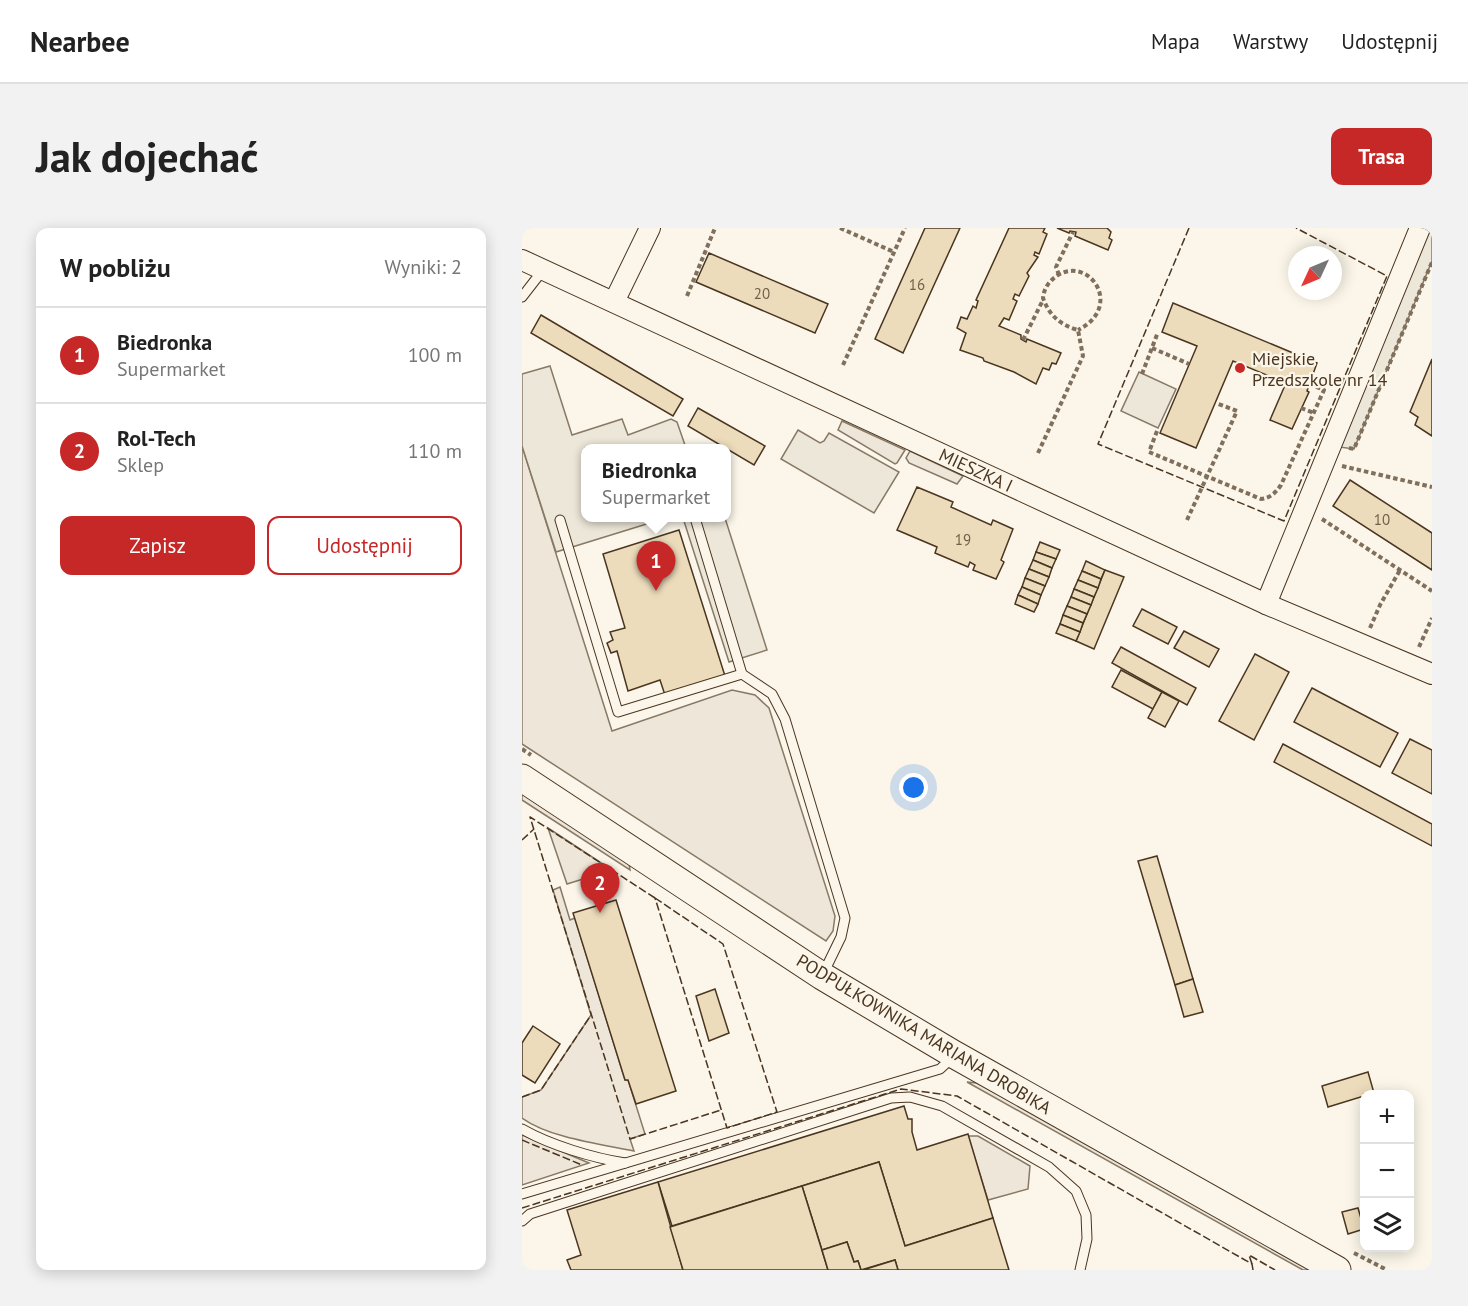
<!DOCTYPE html>
<html lang="pl">
<meta charset="utf-8">
<style>
body{margin:0;font-family:"PT Sans",sans-serif;background:#f2f2f2;color:#222}
.controls{position:absolute;right:18px;bottom:18px;display:grid;overflow:hidden;border-radius:12px;box-shadow:0 3px 15px #0003}
.controls button{width:54px;height:54px;display:grid;place-items:center;padding:0;border:0;border-bottom:2px solid #e0e0e0;background:#fff;color:#222;font:30px sans-serif}
.compass{position:absolute;left:766px;top:18px;width:54px;height:54px;border-radius:50%;background:#fff;box-shadow:0 3px 15px #0003;rotate:226deg}
.you{position:absolute;left:392px;top:560px;width:21px;height:21px;margin:-15px;border:4px solid #fff;border-radius:50%;background:#1a73e8;box-shadow:0 0 0 9px #1a73e833}
.badge{display:grid;place-items:center;width:39px;height:39px;border-radius:50%;background:#c62828;color:#fff;font-size:20px;font-weight:700}
.pin{position:absolute;translate:-50% -50px;filter:drop-shadow(0 2px 3px #0008)}
.pin::after{content:'';position:absolute;top:32px;width:21px;height:18px;background:inherit;clip-path:polygon(0 0,100% 0,50% 100%)}
.popup{position:absolute;left:59px;top:216px;width:150px;height:78px;box-sizing:border-box;display:grid;place-content:center;border-radius:12px;background:#fff;filter:drop-shadow(0 2px 4px #0005);font-size:20px;white-space:nowrap;color:#767676}
.popup b{font-size:22px;color:#222}
.popup::after{content:'';position:absolute;left:50%;top:100%;margin-left:-12px;border:12px solid transparent;border-top-color:#fff}
.list{margin:0;padding:0;list-style:none}
h2{display:flex;justify-content:space-between;align-items:center;height:78px;margin:0;padding:0 24px;font-size:26px}
h2 small{font-size:20px;font-weight:400;color:#767676}
.list li{display:grid;grid-template-columns:39px 1fr auto;gap:18px;align-items:center;box-sizing:border-box;height:96px;padding:0 24px;border-top:2px solid #e0e0e0}
.list b{display:block;font-size:22px;white-space:nowrap}
.list p{margin:0;font-size:20px;white-space:nowrap;color:#767676}
.list em{font-size:20px;font-style:normal;color:#767676}
.actions{display:flex;gap:12px;padding:18px 24px}
.actions a{flex:1;padding:14px 0;border:2px solid #c62828;border-radius:12px;text-align:center;font-size:21px;color:#c62828}
.actions .main{background:#c62828;color:#fff}
.icon{flex:none;width:33px;height:33px;fill:none;stroke:currentColor;stroke-width:2;stroke-linecap:round;stroke-linejoin:round}
.map{position:relative;flex:none;width:910px;height:1042px;overflow:hidden;border-radius:12px}
header{display:flex;align-items:center;gap:36px;box-sizing:border-box;height:84px;padding:0 30px;background:#fff;border-bottom:2px solid #e0e0e0}
header strong{font-size:28px}
nav{display:flex;gap:33px;margin-inline-start:auto;font-size:21px}
.intro{display:flex;align-items:center;justify-content:space-between;box-sizing:border-box;height:144px;padding:0 36px}
h1{margin:0;font-size:42px}
.button{padding:15px 27px;border-radius:12px;background:#c62828;color:#fff;font-size:21px;font-weight:700}
main{display:flex;gap:36px;padding:0 36px}
aside{flex:1;background:#fff;border-radius:12px;box-shadow:0 3px 15px #0003}
.map>svg:first-child{display:block}
.green{fill:#ede6d9;stroke:#887966;stroke-width:1.5}
.parking{fill:#ede7d9;stroke:#887966;stroke-width:1.5}
.building{fill:#ecdcbc;stroke:#4a3520;stroke-width:1.5}
.lines{fill:none;stroke-linecap:round;stroke-linejoin:round}
.lane-casing{stroke:#4a3520;stroke-width:11}
.street-casing{stroke:#4a3520;stroke-width:22}
.secondary-casing{stroke:#4a3520;stroke-width:29}
.path{stroke:#7f6f5c;stroke-width:4;stroke-dasharray:4.5 3;stroke-linecap:butt}
.lane{stroke:#fbf6e9;stroke-width:9}
.street{stroke:#fbf6e9;stroke-width:20}
.secondary{stroke:#fbf6e9;stroke-width:27}
.fence{stroke:#4a3520;stroke-width:1.5;stroke-dasharray:8 3;stroke-linecap:butt}
.poi-dot{fill:#c62828;stroke:#fbf6e9;stroke-width:2}
.labels{text-anchor:middle;dominant-baseline:central;stroke-width:4.5;stroke-linejoin:round;paint-order:stroke}
.number-label{font-size:15px;fill:#725f47}
.poi-label{font-size:18px;fill:#4a3520;stroke:#fbf6e9;text-anchor:start}
.street-label{font-size:18px;fill:#4a3520;stroke:#fbf6e9}
</style>
<header>
<strong>Nearbee</strong>
<nav><a>Mapa</a><a>Warstwy</a><a>Udostępnij</a></nav>
</header>
<div class="intro"><h1>Jak dojechać</h1><a class="button">Trasa</a></div>
<main>
<aside>
<h2>W pobliżu<small>Wyniki: 2</small></h2>
<ul class="list">
<li><span class="badge">1</span><div><b>Biedronka</b><p>Supermarket</p></div><em>100 m</em></li>
<li><span class="badge">2</span><div><b>Rol-Tech</b><p>Sklep</p></div><em>110 m</em></li>
</ul>
<div class="actions"><a class="main">Zapisz</a><a>Udostępnij</a></div>
</aside>
<div class="map">
<svg width="910" height="1042" viewBox="0 0 910 1042">
<rect width="100%" height="100%" fill="#fbf6e9"/>
<g class="green">
<polygon points="320,193 383,222 375,235 373,236 316,202"/>
<polygon points="0,218 90,503 210,462 233,467 247,480 313,688 311,703 304,713 0,516"/>
<polygon points="388,223 441,248 435,256 387,235 384,230"/>
<polygon points="0,565 107,636 108,642 0,572"/>
<polygon points="26,600 90,642 45,656"/>
<path d="M38 659 48 692 53 690 103 852H106L123 906 108 911 112 923C78 916 28 910 0 890V869L19 862 69 787 31 662Z"/>
<polygon points="445,854 455,855 794,1042 781,1042"/>
<polygon points="0,907 67,935 0,957"/>
<polygon points="446,908 456,908 508,938 506,961 466,972"/>
</g>
<g class="parking">
<polygon points="905,0 910,0 910,33 832,221 817,219"/>
<polygon points="28,138 50,207 100,191 106,207 149,191 155,194 164,220 63,220 63,290 144,290 34,324 0,218 0,146"/>
<polygon points="617,144 654,161 636,200 599,183"/>
<polygon points="276,202 298,215 302,213 307,205 377,244 352,285 259,231"/>
<polygon points="161,290 203,290 245,422 207,434"/>
</g>
<g class="building">
<polygon points="403,0 438,0 381,125 353,111"/>
<polygon points="487,0 523,0 521,4 525,6 517,26 513,24 512,27 516,29 505,45 507,48 497,68 493,66 491,71 495,73 487,92 482,90 477,98 499,107 499,111 504,114 505,111 539,125 534,136 530,135 527,142 521,140 514,156 492,144 462,133 461,130 438,122 444,105 435,100 439,89 445,91 451,78 454,80 456,73 454,72"/>
<polygon points="535,0 585,0 589,4 587,10 590,12 586,22 553,8 554,4 548,3 547,5"/>
<polygon points="187,25 306,76 293,105 174,54"/>
<polygon points="651,75 795,135 785,163 787,164 770,201 748,192 764,155 711,133 674,220 638,205 675,118 640,104"/>
<polygon points="19,87 161,171 151,188 9,105"/>
<polygon points="910,131 910,208 893,197 896,189 888,184"/>
<polygon points="176,180 243,218 232,237 166,198"/>
<polygon points="828,252 910,305 910,342 811,278"/>
<polygon points="395,259 431,274 429,279 469,297 471,292 491,301 479,332 482,334 474,351 451,342 453,337 448,334 446,339 413,325 415,319 375,302"/>
<polygon points="157,302 203,448 143,467 138,452 106,463 95,423 89,425 85,415 91,412 88,404 103,400 81,326"/>
<polygon points="518,314 538,322 534,331 514,324"/>
<polygon points="514,324 534,331 530,340 511,332"/>
<polygon points="511,332 530,340 527,349 507,341"/>
<polygon points="564,333 583,342 579,351 560,343"/>
<polygon points="507,341 527,349 523,358 503,350"/>
<polygon points="583,342 602,349 572,421 554,413"/>
<polygon points="560,343 579,351 576,360 556,352"/>
<polygon points="503,350 523,358 519,367 500,359"/>
<polygon points="556,352 576,360 572,369 552,361"/>
<polygon points="500,359 519,367 516,376 496,367"/>
<polygon points="552,361 572,369 569,377 549,369"/>
<polygon points="496,367 516,376 512,384 493,376"/>
<polygon points="549,369 569,377 565,386 545,378"/>
<polygon points="545,378 565,386 561,395 541,387"/>
<polygon points="620,381 655,399 646,416 611,398"/>
<polygon points="541,387 561,395 558,404 538,396"/>
<polygon points="538,396 558,404 554,413 534,405"/>
<polygon points="662,403 697,421 687,439 652,420"/>
<polygon points="599,419 674,460 665,477 590,435"/>
<polygon points="733,426 767,444 732,512 697,493"/>
<polygon points="599,442 640,464 631,481 590,459"/>
<polygon points="790,460 876,505 858,539 772,494"/>
<polygon points="640,464 657,473 643,499 626,490"/>
<polygon points="888,511 910,522 910,566 870,545"/>
<polygon points="761,516 910,596 910,618 752,534"/>
<polygon points="635,628 671,751 653,757 616,633"/>
<polygon points="94,672 154,863 114,876 106,852 103,852 51,685"/>
<polygon points="671,751 681,784 662,789 653,757"/>
<polygon points="193,761 207,805 187,813 174,768"/>
<polygon points="11,798 38,816 13,855 0,847 0,815"/>
<polygon points="846,844 852,865 842,866 842,868 806,879 800,858"/>
<polygon points="382,878 386,891 390,891 390,904 395,922 446,906 471,990 383,1018 357,934 150,998 136,954"/>
<polygon points="357,934 383,1018 471,990 487,1042 376,1042 373,1032 339,1042 336,1033 332,1034 325,1014 300,1022 280,958"/>
<polygon points="136,954 161,1042 49,1042 45,1032 59,1027 45,982"/>
<polygon points="280,958 306,1042 161,1042 148,999"/>
<polygon points="836,980 842,1001 826,1006 820,984"/>
<polygon points="325,1014 332,1034 336,1033 339,1042 306,1042 300,1022"/>
<polygon points="373,1032 376,1042 341,1042"/>
</g>
<g class="lines">
<g class="lane-casing">
<g id="lane">
<polyline points="0,69 21,42"/>
<polyline points="173,290 220,446 250,466 263,491 323,690 319,709 301,746"/>
<polyline points="38,292 96,484 220,446"/>
<path d="M0 901C28 917 71 930 103 935"/>
<polyline points="0,966 418,841 431,829"/>
<polyline points="0,993 8,986 369,870 388,869 420,878 527,939 554,963 564,987 565,1011 558,1042"/>
</g>
</g>
<g class="street-casing">
<g id="street">
<polyline points="0,32 744,376 910,446"/>
<polyline points="92,74 128,0"/>
<polyline points="744,376 898,0"/>
</g>
</g>
<g class="secondary-casing">
<polyline id="secondary" points="0,550 300,748 433,827 815,1042"/>
</g>
<g class="path">
<polyline points="318,0 372,24"/>
<polyline points="537,47 534,39 551,4"/>
<polyline points="165,68 193,0"/>
<polyline points="501,112 521,72"/>
<polyline points="630,120 667,136"/>
<polyline points="321,137 383,0"/>
<polyline points="620,146 636,104"/>
<polyline points="779,180 792,185"/>
<path d="M635 203 627 224 739 271C749 270 754 264 759 257L802 162 787 156"/>
<polyline points="827,220 832,221 910,34"/>
<path d="M516 225 561 128 556 102C538 97 527 87 521 70 522 60 527 53 536 47 568 28 602 79 556 102"/>
<polyline points="820,238 910,259"/>
<polyline points="800,291 910,363"/>
<polyline points="665,292 715,183 694,175"/>
<polyline points="848,400 858,377 878,342"/>
<polyline points="897,419 910,390"/>
<polyline points="0,521 9,527"/>
<polyline points="832,1025 865,1042"/>
</g>
<use href="#lane" class="lane"/>
<use href="#street" class="street"/>
<use href="#secondary" class="secondary"/>
<g class="fence">
<polyline points="667,0 576,216 762,293 865,48 774,0"/>
<polyline points="0,612 12,601"/>
<polyline points="133,670 8,589 108,911 199,882"/>
<polygon points="133,670 201,716 255,884 205,900"/>
<polyline points="0,869 19,862 69,787"/>
<polyline points="0,912 60,937"/>
<polyline points="0,980 379,861 435,868 730,1036 731,1042"/>
<polyline points="730,1036 727,1027 753,1042"/>
</g>
</g>
<circle class="poi-dot" cx="718" cy="140" r="6"/>
<g class="labels">
<g class="number-label">
<text x="395" y="56">16</text>
<text x="240" y="65">20</text>
<text x="860" y="291">10</text>
<text x="441" y="311">19</text>
</g>
<g class="poi-label">
<text x="730" y="130">Miejskie<tspan x="730" dy="21">Przedszkole nr 14</tspan></text>
</g>
<g class="street-label">
<text transform="translate(454 242) rotate(25)">MIESZKA I</text>
<text transform="translate(402 806) rotate(31)">PODPUŁKOWNIKA MARIANA DROBIKA</text>
</g>
</g>
</svg>
<div class="controls">
<button>+</button>
<button>−</button>
<button><svg class="icon" aria-label="layers" viewBox="0 0 24 24"><path d="M12 4l9 5-9 5-9-5zM3 14l9 5 9-5"/></svg></button>
</div>
<svg class="compass" viewBox="-18 -18 36 36"><path d="M0-13l5 13h-10z" fill="#e53935"/><path d="M0 13l5-13h-10z" fill="#767676"/></svg>
<div class="you"></div>
<div class="pin badge" style="left:134px;top:363px">1</div>
<div class="popup"><b>Biedronka</b>Supermarket</div>
<div class="pin badge" style="left:78px;top:685px">2</div>
</div>
</main>
